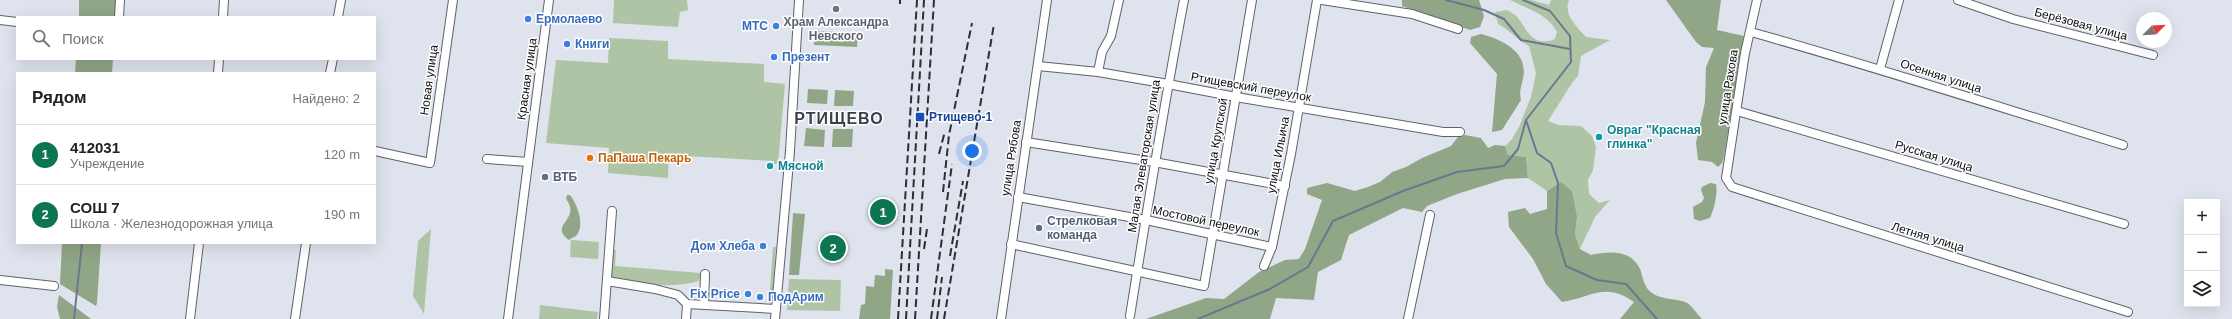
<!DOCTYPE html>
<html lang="ru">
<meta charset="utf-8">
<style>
body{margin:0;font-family:Arial,sans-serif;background:#f6f6f6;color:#222}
.controls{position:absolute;right:12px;bottom:12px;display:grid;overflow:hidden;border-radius:0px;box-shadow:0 4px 16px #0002}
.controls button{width:36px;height:36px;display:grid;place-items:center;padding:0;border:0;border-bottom:1px solid #e0e0e0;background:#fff;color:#222;font:20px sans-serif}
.compass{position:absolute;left:2136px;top:12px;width:36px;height:36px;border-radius:50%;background:#fff;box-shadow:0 4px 16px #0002;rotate:66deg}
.you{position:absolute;left:972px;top:151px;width:14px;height:14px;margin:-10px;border:3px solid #fff;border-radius:50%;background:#1a73e8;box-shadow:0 0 0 6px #1a73e833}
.badge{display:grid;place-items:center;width:26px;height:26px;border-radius:50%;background:#0d7650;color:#fff;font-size:13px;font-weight:700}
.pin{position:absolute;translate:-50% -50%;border:2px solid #fff;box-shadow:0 1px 4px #0006}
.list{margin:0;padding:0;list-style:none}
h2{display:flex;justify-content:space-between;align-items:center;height:52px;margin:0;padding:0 16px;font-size:17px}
h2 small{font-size:13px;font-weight:400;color:#767676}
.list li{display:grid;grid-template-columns:26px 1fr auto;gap:12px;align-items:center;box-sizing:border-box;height:60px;padding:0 16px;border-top:1px solid #e0e0e0}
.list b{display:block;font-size:15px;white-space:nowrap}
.list p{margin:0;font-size:13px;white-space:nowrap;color:#767676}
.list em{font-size:13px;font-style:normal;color:#767676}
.icon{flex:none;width:22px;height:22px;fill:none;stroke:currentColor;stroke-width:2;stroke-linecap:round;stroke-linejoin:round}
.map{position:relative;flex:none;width:2232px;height:319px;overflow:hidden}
.search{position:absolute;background:#fff;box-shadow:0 4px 16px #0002;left:16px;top:16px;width:360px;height:44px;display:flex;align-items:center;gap:10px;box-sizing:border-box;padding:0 14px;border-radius:0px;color:#767676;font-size:15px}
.panel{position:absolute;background:#fff;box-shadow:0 4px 16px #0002;left:16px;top:72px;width:360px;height:172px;border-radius:0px}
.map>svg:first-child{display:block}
.green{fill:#aec4a4}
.forest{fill:#91a686}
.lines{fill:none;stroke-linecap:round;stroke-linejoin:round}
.stream{stroke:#6a788f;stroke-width:2}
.minor-casing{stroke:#5f626c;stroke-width:10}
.minor{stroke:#fff;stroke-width:8}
.rail{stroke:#2c2e32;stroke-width:2;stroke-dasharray:8 4;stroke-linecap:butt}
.worship-dot{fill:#6b7280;stroke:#fff;stroke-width:1.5}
.shop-dot{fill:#3f7fe0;stroke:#fff;stroke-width:1.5}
.transit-dot{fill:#1a4fb4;stroke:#fff;stroke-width:1.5}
.culture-dot{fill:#0f9aa8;stroke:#fff;stroke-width:1.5}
.food-dot{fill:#e8710a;stroke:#fff;stroke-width:1.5}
.service-dot{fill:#5c6f8a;stroke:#fff;stroke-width:1.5}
.labels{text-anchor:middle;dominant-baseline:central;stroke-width:3;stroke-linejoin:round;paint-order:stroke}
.shop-label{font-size:12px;font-weight:bold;fill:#366cbe;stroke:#fff;text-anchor:start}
.worship-label{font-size:12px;font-weight:bold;fill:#5b616d;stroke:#fff}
.street-label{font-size:12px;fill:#0b0c0f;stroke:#fff}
.transit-label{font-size:12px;font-weight:bold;fill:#164399;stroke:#fff;text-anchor:start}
.culture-label{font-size:12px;font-weight:bold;fill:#0d838f;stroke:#fff;text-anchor:start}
.food-label{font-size:12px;font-weight:bold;fill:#c56008;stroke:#fff;text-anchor:start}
.service-label{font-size:12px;font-weight:bold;fill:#4e5e75;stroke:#fff;text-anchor:start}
.district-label{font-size:16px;font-weight:bold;letter-spacing:1px;fill:#3c3f48;stroke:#fff}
</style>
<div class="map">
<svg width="2232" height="319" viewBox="0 0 2232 319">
<rect width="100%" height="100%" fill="#dfe3ee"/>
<g class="green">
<polygon points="614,0 687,0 688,10 680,12 678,27 613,23"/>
<path d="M1510 0H1531L1549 5 1551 0H1569C1563 15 1577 27 1586 37L1610 40 1581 56 1578 76 1572 83 1548 121 1558 125 1581 126 1592 136 1596 147 1593 170 1588 180 1589 194 1599 203 1610 200 1595 217 1580 249 1575 235 1577 217 1561 182 1547 191 1528 178 1526 157 1508 155 1505 146 1512 139 1519 127 1531 97 1536 73 1529 46C1517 40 1510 30 1498 24L1495 12 1507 10C1510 12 1515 14 1518 18 1528 31 1533 48 1555 39L1557 32C1547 13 1527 9 1510 0Z"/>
<polygon points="609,38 668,41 668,59 764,64 764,82 785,84 778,164 774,164 774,161 669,155 668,178 608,173 609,148 546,143 556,60 608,63"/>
<polygon points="431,229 424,314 413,296 418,241"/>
<polygon points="571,240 599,242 598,259 570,257"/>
<polygon points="773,247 776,247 772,304 769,303"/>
<path d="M613 250H616L615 266 701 273 699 281C669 289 642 284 612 278L610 276Z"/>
<polygon points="789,279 841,280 840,311 787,310"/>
<polygon points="540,305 598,312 597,319 539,319"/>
</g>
<g class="forest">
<polygon points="79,0 117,0 116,17 79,17"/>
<polygon points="1402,0 1479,0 1484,16 1480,27 1470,30 1402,6"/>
<polygon points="1666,0 1721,0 1717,30 1744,36 1724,156 1722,163 1718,167 1712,162 1698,160 1696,143 1705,102 1706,67 1714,48 1702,47 1696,42"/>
<polygon points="815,31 858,33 857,47 814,45"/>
<path d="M1481 34C1503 40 1529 52 1523 79 1521 88 1519 91 1521 100L1502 130 1492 132 1497 74 1470 43 1471 37Z"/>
<polygon points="76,59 113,59 112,73 75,73"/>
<polygon points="808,89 828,90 827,104 807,103"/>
<polygon points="835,90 854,91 853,106 834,106"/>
<polygon points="806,128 825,130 824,147 804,146"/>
<polygon points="833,129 853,129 852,147 832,147"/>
<polygon points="1465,135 1481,138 1488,148 1495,145 1505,146 1508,155 1526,157 1528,178 1505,179 1457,194 1427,206 1422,212 1403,208 1349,235 1341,260 1318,272 1314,300 1276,298 1270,319 1146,319 1206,298 1224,299 1259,272 1285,260 1299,259 1305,249 1322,200 1307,194 1307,188 1327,183 1355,191 1368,187 1380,182 1392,172 1406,167 1422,158 1451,146 1458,137"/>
<path d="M1561 182 1572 191 1577 217 1575 235 1580 249 1591 255C1608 251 1631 249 1640 269 1643 277 1644 288 1652 293 1662 300 1674 298 1685 302 1691 304 1697 314 1702 319H1620L1634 302C1605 281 1590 298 1562 302L1546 284 1533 259 1509 227 1508 212 1525 208 1530 214 1547 209V191Z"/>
<path d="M1710 183 1716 184C1718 194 1714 209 1710 218L1700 221 1694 219 1693 207 1702 202 1704 198 1701 190 1702 187Z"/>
<path d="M567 195H570C577 204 585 224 577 235 575 237 571 238 569 240 548 224 582 220 566 199Z"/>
<polygon points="793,213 805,214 799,275 789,275"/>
<polygon points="62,243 101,243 97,303 96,306 60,284"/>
<polygon points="885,269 893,270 890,319 859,319 861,305 865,304 866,286 874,287 875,275 885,276"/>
<polygon points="59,295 91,319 60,319 57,307"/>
</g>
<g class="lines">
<g class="stream">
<polyline points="1446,0 1484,10 1504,19 1521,40 1570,49"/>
<polyline points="1523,0 1550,11 1570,36 1571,62 1526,120 1537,153 1551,163 1558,183 1556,233 1566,266 1597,280 1626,284 1657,319"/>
<polyline points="74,319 82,243"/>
<polyline points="1198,319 1270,289 1308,267 1333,221 1403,191 1457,172 1504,166 1518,149 1526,120"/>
</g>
<g class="minor-casing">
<g id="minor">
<polyline points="1322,0 1412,14 1458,29"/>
<polyline points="1757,0 1745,53 1726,178 1732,187 2128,312"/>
<polyline points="1958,0 2013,19 2153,55"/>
<polyline points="119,17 120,0"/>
<polyline points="223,17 224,0"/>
<polyline points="338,17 341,0"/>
<polyline points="0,20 17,22"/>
<path d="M1751 32C1876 67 1999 107 2123 145"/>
<polyline points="1038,66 1098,72 1168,84 1236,97 1443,132 1460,132"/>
<polyline points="1880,69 1899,0"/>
<polyline points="1098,72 1102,52 1111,36 1119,0"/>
<polyline points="218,73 219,59"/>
<polyline points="330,73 333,59"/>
<polyline points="1737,111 2124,224"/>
<polyline points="1026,142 1154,162 1285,186"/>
<polyline points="375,151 430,163 453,0"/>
<polyline points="487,159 528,162"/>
<polyline points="1018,197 1146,220 1272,247"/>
<polyline points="1011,244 1204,286 1252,0"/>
<polyline points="1264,266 1272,247 1291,154 1317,0"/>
<polyline points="0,280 54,286"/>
<polyline points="607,281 655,289 678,295 687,304"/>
<polyline points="687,304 776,309"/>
<polyline points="704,304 705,274"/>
<path d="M1130 316C1147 210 1164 105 1184 0"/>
<polyline points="190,319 199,243"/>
<polyline points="295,319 306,243"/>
<polyline points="508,319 549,0"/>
<polyline points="604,319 612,211"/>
<polyline points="686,319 687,304"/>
<polyline points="775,319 790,151 799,0"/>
<polyline points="1001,319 1047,0"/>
<polyline points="1408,319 1430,215"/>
</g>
</g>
<use href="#minor" class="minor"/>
<g class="rail">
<polyline points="900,4 900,0"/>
<polyline points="939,154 945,131"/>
<polyline points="943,192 949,135 972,23"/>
<polyline points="924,249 927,229"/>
<polyline points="950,256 963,181"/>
<polyline points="898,319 917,0"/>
<polyline points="906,319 924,0"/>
<polyline points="915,319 934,0"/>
<polyline points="931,319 952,164"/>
<polyline points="937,319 942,277"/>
<polyline points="944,319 994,24"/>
</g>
</g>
<circle class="worship-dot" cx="836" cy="9" r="4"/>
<g class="shop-dot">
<circle cx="528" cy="19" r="4"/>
<circle cx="776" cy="26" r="4"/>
<circle cx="567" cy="44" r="4"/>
<circle cx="774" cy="57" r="4"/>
<circle cx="763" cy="246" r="4"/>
<circle cx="748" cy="294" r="4"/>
<circle cx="760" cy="297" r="4"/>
</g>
<rect class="transit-dot" x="915" y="112" width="10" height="10" rx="2"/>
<g class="culture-dot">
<circle cx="1599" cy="137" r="4"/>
<circle cx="770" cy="166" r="4"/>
</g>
<circle class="food-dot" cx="590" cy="158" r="4"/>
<g class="service-dot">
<circle cx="545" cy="177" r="4"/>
<circle cx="1039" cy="228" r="4"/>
</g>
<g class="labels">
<g class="shop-label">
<text x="536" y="19">Ермолаево</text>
<text x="768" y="26" text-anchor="end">МТС</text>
<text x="575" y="44">Книги</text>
<text x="782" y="57">Презент</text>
<text x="755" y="246" text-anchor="end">Дом Хлеба</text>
<text x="740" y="294" text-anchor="end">Fix Price</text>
<text x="768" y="297">ПодАрим</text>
</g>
<g class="worship-label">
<text x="836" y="22">Храм Александра<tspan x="836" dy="14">Невского</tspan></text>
</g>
<g class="street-label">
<text transform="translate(2081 24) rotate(15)">Берёзовая улица</text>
<text transform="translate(1941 76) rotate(18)">Осенняя улица</text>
<text transform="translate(527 79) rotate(-82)">Красная улица</text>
<text transform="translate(429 80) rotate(-82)">Новая улица</text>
<text transform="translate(1251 87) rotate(10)">Ртищевский переулок</text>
<text transform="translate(1728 87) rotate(-81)">улица Рахова</text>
<text transform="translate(1216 141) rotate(-80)">улица Крупской</text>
<text transform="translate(1278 155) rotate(-79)">улица Ильича</text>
<text transform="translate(1144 156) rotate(-81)">Малая Элеваторская улица</text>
<text transform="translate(1934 156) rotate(17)">Русская улица</text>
<text transform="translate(1011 158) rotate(-81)">улица Рябова</text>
<text transform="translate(1206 221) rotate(12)">Мостовой переулок</text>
<text transform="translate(1928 237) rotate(17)">Летняя улица</text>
</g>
<g class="transit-label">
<text x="929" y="117">Ртищево-1</text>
</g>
<g class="culture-label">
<text x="1607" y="130">Овраг "Красная<tspan x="1607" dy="14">глинка"</tspan></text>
<text x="778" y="166">Мясной</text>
</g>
<g class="food-label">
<text x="598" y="158">ПаПаша Пекарь</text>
</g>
<g class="service-label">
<text x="553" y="177">ВТБ</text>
<text x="1047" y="221">Стрелковая<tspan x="1047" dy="14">команда</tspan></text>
</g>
<g class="district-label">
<text x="839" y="118">РТИЩЕВО</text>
</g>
</g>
</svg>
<div class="controls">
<button>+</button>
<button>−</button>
<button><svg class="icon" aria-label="layers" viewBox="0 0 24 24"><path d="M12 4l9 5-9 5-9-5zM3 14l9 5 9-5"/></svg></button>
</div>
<svg class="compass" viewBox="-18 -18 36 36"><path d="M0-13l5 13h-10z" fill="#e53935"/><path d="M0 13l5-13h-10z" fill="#767676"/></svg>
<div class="you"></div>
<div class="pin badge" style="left:883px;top:212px">1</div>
<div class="pin badge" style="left:833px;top:248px">2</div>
<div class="search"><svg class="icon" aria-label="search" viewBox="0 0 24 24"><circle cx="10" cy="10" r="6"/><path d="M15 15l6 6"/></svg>Поиск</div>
<section class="panel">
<h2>Рядом<small>Найдено: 2</small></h2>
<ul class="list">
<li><span class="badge">1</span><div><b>412031</b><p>Учреждение</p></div><em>120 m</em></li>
<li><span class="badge">2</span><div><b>СОШ 7</b><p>Школа · Железнодорожная улица</p></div><em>190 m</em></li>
</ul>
</section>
</div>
